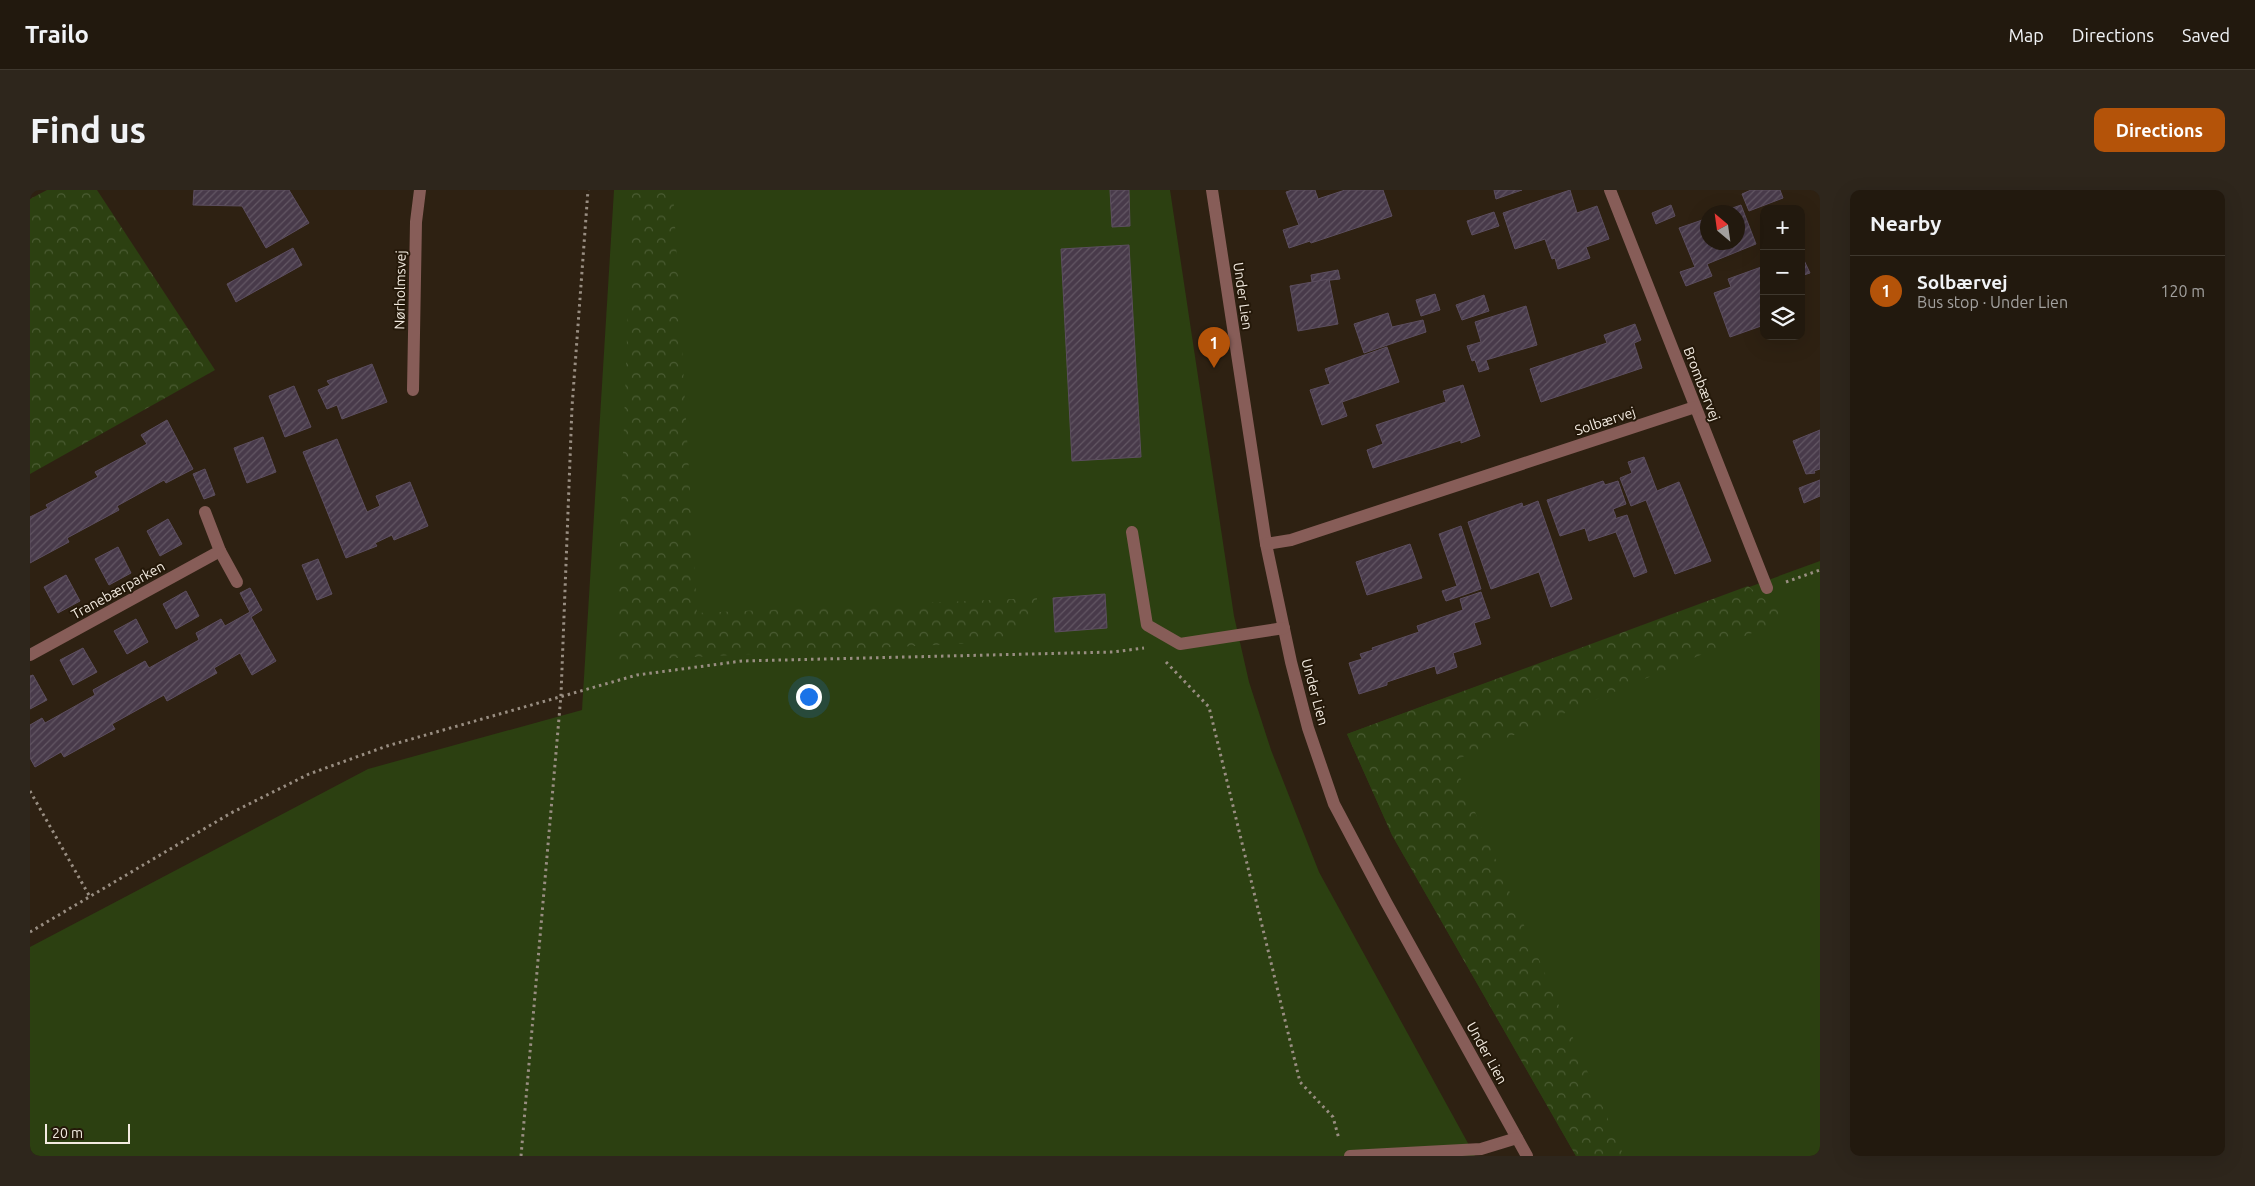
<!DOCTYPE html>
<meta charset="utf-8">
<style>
body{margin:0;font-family:Ubuntu,sans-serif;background:#2e261c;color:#f1f3f6}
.controls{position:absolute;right:15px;top:15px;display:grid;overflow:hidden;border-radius:10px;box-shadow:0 5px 20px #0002}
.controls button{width:45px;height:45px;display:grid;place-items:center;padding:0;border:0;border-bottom:1px solid #3f382e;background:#22190e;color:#f1f3f6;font:25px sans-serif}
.compass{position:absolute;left:1670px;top:15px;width:45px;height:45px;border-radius:50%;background:#22190e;box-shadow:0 5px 20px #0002;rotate:331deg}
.scale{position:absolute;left:15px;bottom:12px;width:85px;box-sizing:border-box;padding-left:5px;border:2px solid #f3ebe1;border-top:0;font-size:14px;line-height:18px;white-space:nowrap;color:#f3ebe1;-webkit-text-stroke:4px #241809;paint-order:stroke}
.you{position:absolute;left:778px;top:506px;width:18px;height:18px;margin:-12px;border:4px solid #fff;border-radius:50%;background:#1a73e8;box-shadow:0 0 0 8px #1a73e833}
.badge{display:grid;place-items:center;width:32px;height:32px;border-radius:50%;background:#b45309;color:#fff;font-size:16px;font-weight:700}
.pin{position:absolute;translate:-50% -41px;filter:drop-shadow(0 1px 2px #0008)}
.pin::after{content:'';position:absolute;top:26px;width:18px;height:15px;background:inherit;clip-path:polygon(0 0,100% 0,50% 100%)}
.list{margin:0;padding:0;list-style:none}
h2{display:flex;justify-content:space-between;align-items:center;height:65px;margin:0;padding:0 20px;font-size:21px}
h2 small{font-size:16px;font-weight:400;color:#a2a09e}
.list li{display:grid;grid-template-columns:32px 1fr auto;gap:15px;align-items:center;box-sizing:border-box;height:70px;padding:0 20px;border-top:1px solid #3f382e}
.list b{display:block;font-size:19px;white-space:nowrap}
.list p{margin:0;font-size:16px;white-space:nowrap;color:#a2a09e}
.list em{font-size:16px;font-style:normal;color:#a2a09e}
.icon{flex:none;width:28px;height:28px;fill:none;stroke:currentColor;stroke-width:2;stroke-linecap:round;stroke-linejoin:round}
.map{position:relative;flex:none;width:1790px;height:966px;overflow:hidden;border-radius:10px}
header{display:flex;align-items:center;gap:30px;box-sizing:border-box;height:70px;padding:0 25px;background:#22190e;border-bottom:1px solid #3f382e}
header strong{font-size:24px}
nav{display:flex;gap:28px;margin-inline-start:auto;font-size:18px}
.intro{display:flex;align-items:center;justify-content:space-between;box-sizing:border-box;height:120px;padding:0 30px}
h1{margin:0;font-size:35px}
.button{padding:12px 22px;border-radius:10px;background:#b45309;color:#fff;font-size:18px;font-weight:700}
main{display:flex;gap:30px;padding:0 30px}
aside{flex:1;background:#22190e;border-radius:10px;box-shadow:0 5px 20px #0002}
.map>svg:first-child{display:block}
.grass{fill:#2c4011}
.forest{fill:url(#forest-crowns)}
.building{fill:url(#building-hatch);stroke:#5c4e5f}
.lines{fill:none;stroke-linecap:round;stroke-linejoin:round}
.path{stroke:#998e82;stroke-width:3;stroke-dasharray:2.5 4;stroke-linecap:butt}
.minor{stroke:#875d58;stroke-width:12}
.labels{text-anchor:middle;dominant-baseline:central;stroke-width:4;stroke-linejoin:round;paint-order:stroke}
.street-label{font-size:14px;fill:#f3ebe1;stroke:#241809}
</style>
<header>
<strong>Trailo</strong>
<nav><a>Map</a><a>Directions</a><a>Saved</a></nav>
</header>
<div class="intro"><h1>Find us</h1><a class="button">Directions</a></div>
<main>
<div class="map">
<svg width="1790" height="966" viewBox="0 0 1790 966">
<defs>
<pattern id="forest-crowns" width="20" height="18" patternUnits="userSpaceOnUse" patternTransform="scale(1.25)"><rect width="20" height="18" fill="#2c4011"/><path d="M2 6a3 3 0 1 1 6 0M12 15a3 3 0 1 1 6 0" fill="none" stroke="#4b5c33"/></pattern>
<pattern id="building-hatch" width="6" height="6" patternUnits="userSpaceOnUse" patternTransform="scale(1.25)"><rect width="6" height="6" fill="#483a4a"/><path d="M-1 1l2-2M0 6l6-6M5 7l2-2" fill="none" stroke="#635764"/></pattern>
</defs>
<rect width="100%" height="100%" fill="#2e2112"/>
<g class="grass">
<polygon points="584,0 1140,0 1204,426 1219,492 1241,560 1289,682 1445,966 0,966 0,757 338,579 552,520"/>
<polygon points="1790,371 1790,966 1546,966 1362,645 1317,544"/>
</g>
<g class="forest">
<polygon points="17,0 67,0 185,180 0,284 0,9"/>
<polygon points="602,0 643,0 667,423 1007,408 1006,426 964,452 586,471"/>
<polygon points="1718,396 1757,428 1423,571 1594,966 1546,966 1362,645 1317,544"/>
</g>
<g class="building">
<polygon points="164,0 259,0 279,33 236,58 212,16 163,15"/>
<polygon points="1080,0 1099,0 1100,36 1082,37"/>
<polygon points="1262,0 1285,0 1288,9 1315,0 1353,0 1362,26 1281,53 1280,51 1259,58 1253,40 1269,35 1256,2"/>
<polygon points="1464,0 1492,0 1466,9"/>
<polygon points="1540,0 1547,23 1567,16 1579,49 1556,57 1560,68 1528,79 1525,68 1522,69 1515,49 1485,59 1473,23"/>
<polygon points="1721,0 1750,0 1753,8 1719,21 1712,4"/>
<polygon points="1641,15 1645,26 1626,34 1622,23"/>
<polygon points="1711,15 1726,54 1677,74 1682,86 1656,96 1650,82 1665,77 1649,38 1678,28 1678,52 1708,52 1708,22 1691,22"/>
<polygon points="1464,22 1469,36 1442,45 1437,31"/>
<polygon points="1099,55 1111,267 1042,271 1031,59"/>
<polygon points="263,58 272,75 206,112 197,94"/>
<polygon points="1771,64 1780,83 1771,86"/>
<polygon points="1734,76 1734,135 1700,147 1684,103 1701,97 1698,89"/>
<polygon points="1308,80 1310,89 1282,92 1281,85"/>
<polygon points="1299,89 1308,134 1268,141 1260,96"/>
<polygon points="1405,104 1410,120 1391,126 1386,110"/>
<polygon points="1454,105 1459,121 1432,130 1426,115"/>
<polygon points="1496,116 1507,155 1456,170 1459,179 1449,182 1445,170 1442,171 1437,156 1451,152 1445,132"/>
<polygon points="1358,123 1362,137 1393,130 1396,142 1334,163 1324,134"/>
<polygon points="1605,134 1611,150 1604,153 1612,178 1511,212 1500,179 1577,153 1574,145"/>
<polygon points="1357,157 1369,192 1312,212 1317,226 1292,235 1280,200 1300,194 1295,179"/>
<polygon points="342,174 357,212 312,229 307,215 297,219 288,200 300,195 297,191"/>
<polygon points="1433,195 1450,246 1431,253 1431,250 1343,278 1337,260 1353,254 1346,235 1416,212 1413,201"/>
<polygon points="264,196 281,237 255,247 239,206"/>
<polygon points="137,230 163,279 136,293 134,290 87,316 89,320 37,348 39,352 0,373 0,327 18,318 16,315 68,287 65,282 117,254 111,245"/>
<polygon points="1790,240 1790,279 1784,281 1785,283 1776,284 1763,251"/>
<polygon points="233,247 246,282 217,293 204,258"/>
<polygon points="307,249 337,322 350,316 346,306 380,292 398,336 364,350 362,345 345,353 347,356 316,368 273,262"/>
<polygon points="1614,267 1627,301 1649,292 1681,371 1645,384 1616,310 1601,316 1590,288 1602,283 1598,272"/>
<polygon points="175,279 185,305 174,309 163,284"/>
<polygon points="1790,290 1790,306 1774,313 1769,298"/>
<polygon points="1573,291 1575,295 1588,291 1596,314 1583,319 1586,327 1584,329 1597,325 1617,382 1604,387 1586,342 1559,351 1555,338 1530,346 1517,310"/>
<polygon points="1508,311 1542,409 1521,417 1509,382 1461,399 1438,332 1492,313 1493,317"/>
<polygon points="138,329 152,354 130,366 117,341"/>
<polygon points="1431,336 1451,399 1416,411 1412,401 1427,396 1409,344"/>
<polygon points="1380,354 1392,388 1337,405 1326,372"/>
<polygon points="88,357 101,383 79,395 65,369"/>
<polygon points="288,369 302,404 287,410 272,375"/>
<polygon points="36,385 50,411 28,423 14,397"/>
<polygon points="220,398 232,420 221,427 246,471 222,485 210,463 184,478 187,483 137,511 134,505 82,534 85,539 34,567 31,562 5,577 0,568 0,535 12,528 15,533 65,505 63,500 115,471 119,478 169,450 166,443 191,429 195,436 220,422 210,403"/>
<polygon points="156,401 169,426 146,439 133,414"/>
<polygon points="1451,402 1460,428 1444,433 1451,454 1423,463 1427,477 1407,484 1405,476 1357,492 1357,495 1329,504 1319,473 1332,469 1330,464 1343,460 1342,458 1389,442 1387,436 1433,420 1430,409"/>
<polygon points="1075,404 1077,438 1025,442 1023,408"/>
<polygon points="106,429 118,452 97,464 84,441"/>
<polygon points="53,458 67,482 43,495 30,470"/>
<polygon points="3,485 17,510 0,519 0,486"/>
</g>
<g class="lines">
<g class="path">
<polyline points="1756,392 1790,380"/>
<polyline points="1136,472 1179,517 1270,892 1303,927 1309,949"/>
<polyline points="0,601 60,707"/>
<polyline points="0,742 201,623 279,584 357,556 607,485 712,471 1083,462 1114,458"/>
<polyline points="491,966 531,505 542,217 558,0"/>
</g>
<g class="minor">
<polyline points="1182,0 1236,354 1261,472 1278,538 1304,614 1356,712 1497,966"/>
<polyline points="1580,0 1737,398"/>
<polyline points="383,200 386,32 390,0"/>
<polyline points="1102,342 1117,435 1150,454 1254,438"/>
<polyline points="1236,354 1261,350 1665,217"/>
<polyline points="190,361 207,392"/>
<polyline points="0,465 190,361 175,322"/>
<polyline points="1320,966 1451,959 1487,948"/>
</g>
</g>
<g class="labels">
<g class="street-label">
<text transform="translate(370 100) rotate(-89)">Nørholmsvej</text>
<text transform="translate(1213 106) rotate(82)">Under Lien</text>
<text transform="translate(1672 194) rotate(69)">Brombærvej</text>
<text transform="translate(1575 231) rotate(-18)">Solbærvej</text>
<text transform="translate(88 400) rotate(-29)">Tranebærparken</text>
<text transform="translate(1285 502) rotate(75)">Under Lien</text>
<text transform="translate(1457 863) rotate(61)">Under Lien</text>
</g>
</g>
</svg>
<div class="controls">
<button>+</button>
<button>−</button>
<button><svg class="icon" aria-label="layers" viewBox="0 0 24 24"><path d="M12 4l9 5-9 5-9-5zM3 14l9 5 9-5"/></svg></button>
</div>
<svg class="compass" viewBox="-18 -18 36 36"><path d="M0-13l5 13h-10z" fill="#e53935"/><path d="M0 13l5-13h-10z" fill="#a2a09e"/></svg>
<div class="scale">20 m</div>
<div class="you"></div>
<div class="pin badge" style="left:1184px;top:178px">1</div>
</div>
<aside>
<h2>Nearby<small></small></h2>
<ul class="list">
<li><span class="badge">1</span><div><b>Solbærvej</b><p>Bus stop · Under Lien</p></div><em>120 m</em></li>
</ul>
</aside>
</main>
